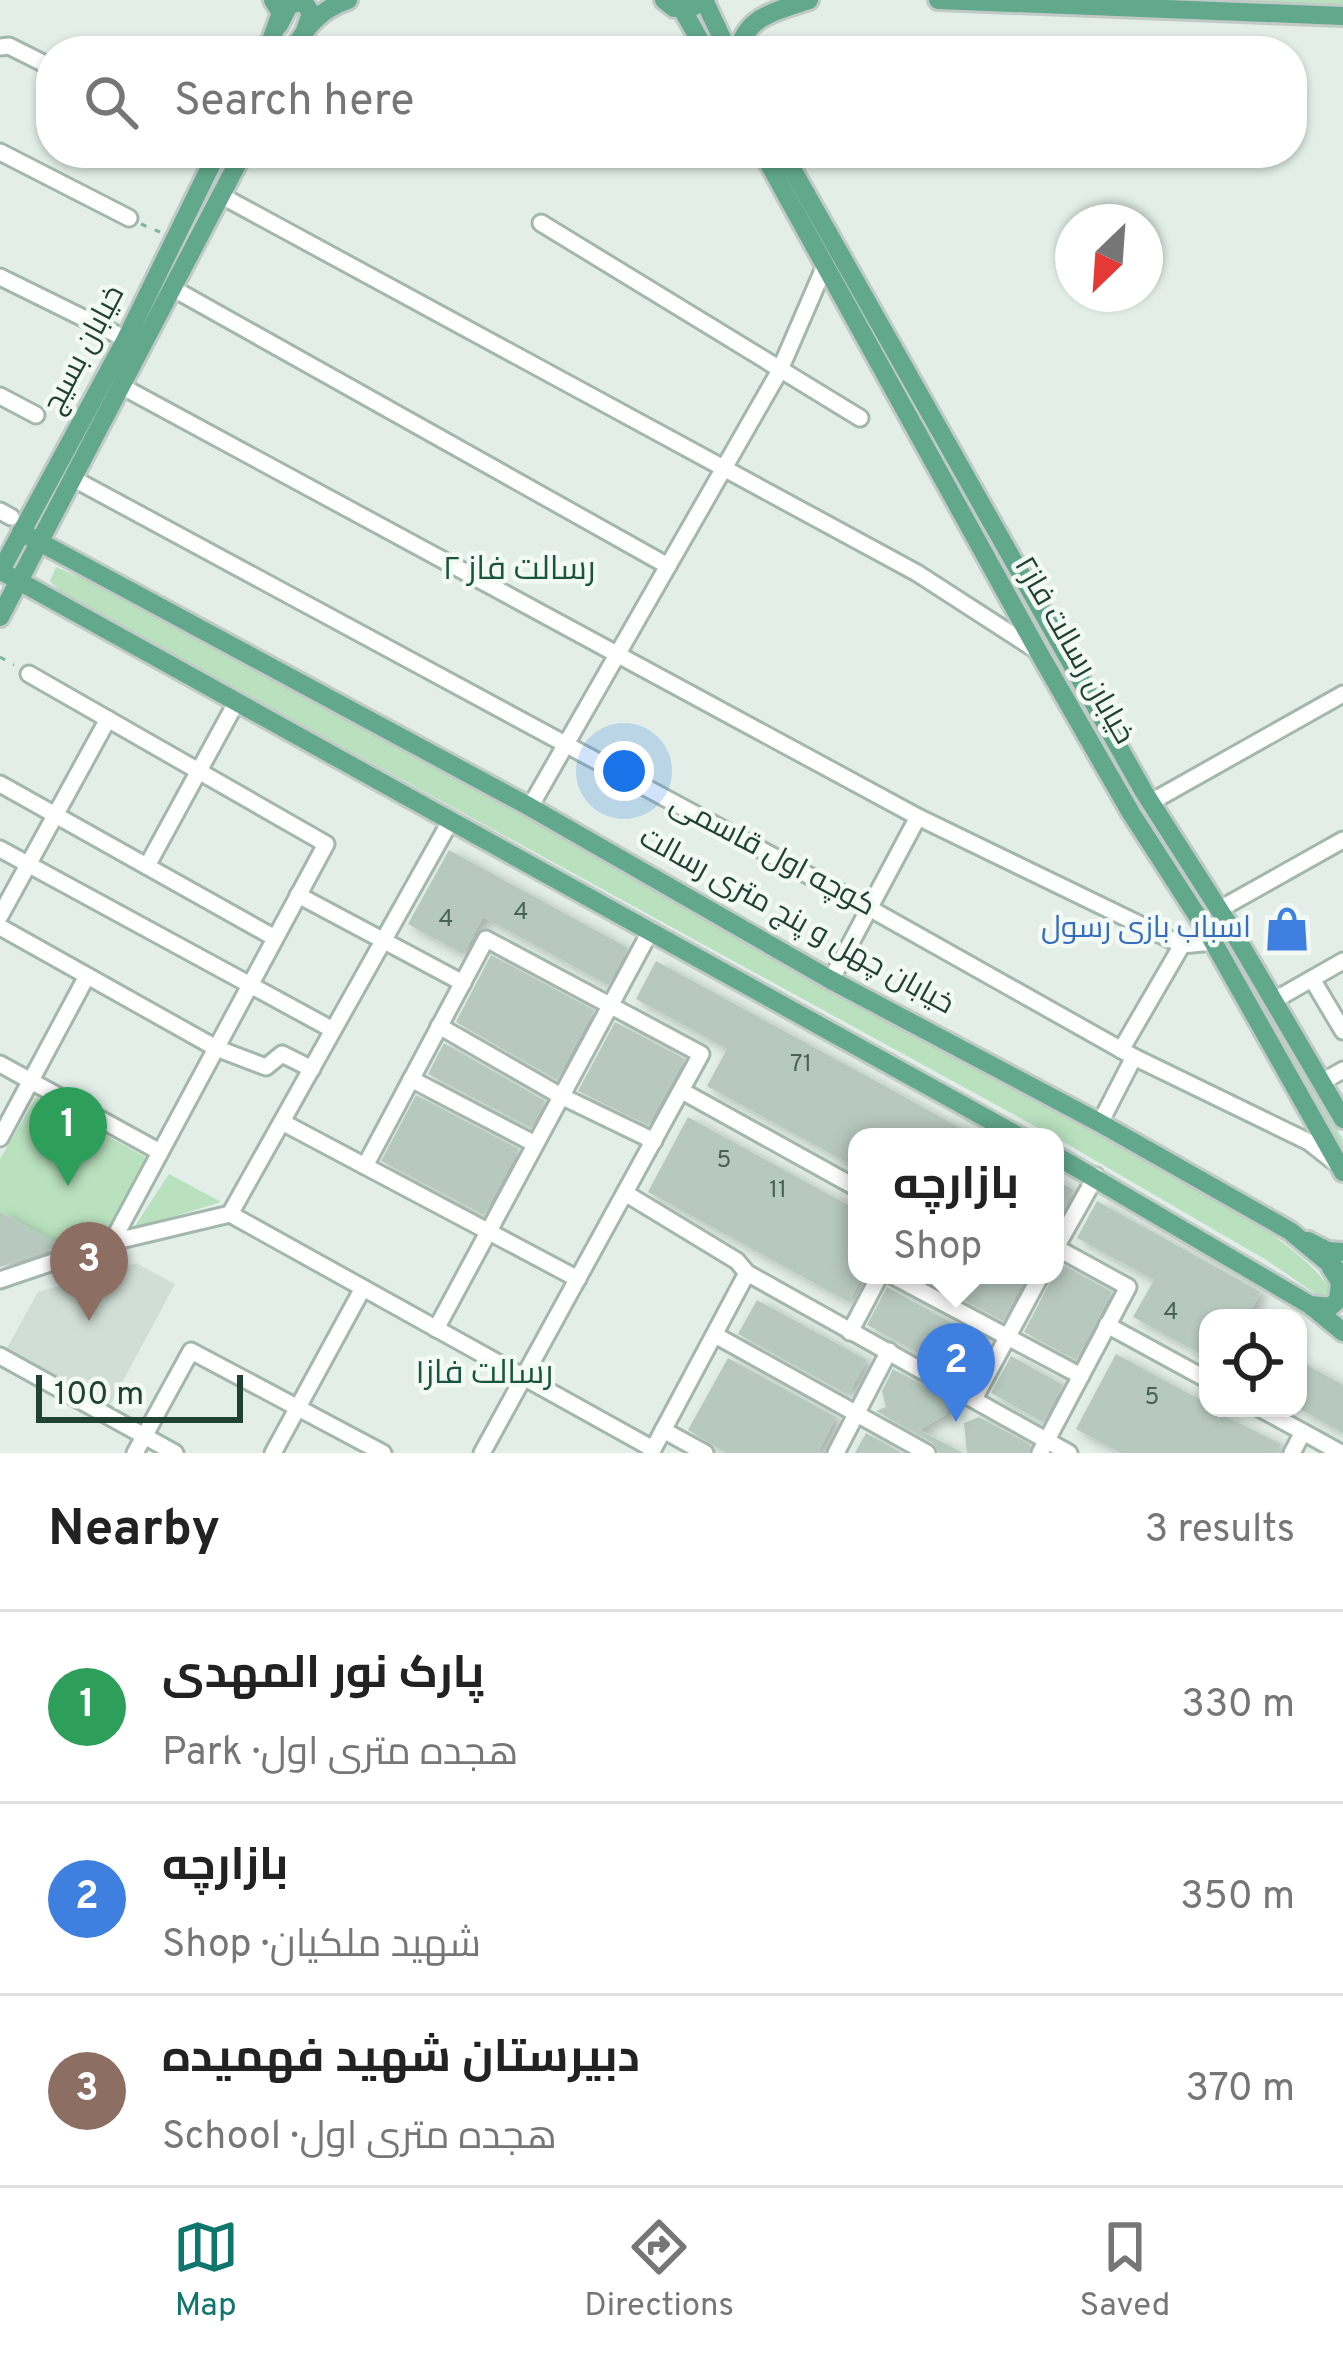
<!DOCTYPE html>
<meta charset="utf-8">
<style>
body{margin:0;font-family:Overpass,Cairo,sans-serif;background:#f2f2f2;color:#222}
.controls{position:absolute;right:36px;bottom:36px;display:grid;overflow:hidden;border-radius:24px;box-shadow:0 3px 9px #0004}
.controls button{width:108px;height:108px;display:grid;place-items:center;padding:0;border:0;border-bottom:3px solid #e0e0e0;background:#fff;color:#222;font:60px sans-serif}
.compass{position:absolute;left:1055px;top:204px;width:108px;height:108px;border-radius:50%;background:#fff;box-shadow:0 3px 9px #0004;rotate:205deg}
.scale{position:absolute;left:36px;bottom:30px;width:207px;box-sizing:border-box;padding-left:12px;border:6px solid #204133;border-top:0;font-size:33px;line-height:42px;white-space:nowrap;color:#204133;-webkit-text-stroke:9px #f3faf5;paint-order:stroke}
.you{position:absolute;left:624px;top:771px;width:42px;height:42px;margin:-30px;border:9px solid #fff;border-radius:50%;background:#1a73e8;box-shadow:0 0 0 18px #1a73e833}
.badge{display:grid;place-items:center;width:78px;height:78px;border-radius:50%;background:#0f766e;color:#fff;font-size:39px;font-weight:700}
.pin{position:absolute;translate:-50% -99px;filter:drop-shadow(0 3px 6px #0008)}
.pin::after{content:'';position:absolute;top:63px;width:42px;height:36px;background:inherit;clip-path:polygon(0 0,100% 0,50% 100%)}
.popup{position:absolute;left:848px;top:1128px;width:216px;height:156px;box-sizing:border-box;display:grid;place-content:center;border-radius:24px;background:#fff;filter:drop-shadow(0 3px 9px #0005);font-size:39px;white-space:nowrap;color:#767676}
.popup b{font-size:45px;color:#222}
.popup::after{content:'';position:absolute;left:50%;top:100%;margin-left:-24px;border:24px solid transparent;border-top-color:#fff}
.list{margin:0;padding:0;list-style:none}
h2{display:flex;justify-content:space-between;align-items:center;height:156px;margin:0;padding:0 48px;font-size:51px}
h2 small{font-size:39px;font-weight:400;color:#767676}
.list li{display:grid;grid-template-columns:78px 1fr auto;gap:36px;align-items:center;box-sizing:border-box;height:192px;padding:0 48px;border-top:3px solid #e0e0e0}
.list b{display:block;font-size:45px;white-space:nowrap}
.list p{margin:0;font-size:39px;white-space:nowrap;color:#767676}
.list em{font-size:39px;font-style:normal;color:#767676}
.icon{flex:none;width:66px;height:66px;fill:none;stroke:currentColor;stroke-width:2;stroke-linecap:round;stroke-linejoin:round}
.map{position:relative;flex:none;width:1343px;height:1453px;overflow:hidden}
.search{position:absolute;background:#fff;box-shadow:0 3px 9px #0004;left:36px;right:36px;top:36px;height:132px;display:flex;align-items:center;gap:30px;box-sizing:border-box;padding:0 42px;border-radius:48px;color:#767676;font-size:45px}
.sheet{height:732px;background:#fff}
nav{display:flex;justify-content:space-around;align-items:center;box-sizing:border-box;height:168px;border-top:3px solid #e0e0e0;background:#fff;font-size:33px;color:#767676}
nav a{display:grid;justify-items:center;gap:6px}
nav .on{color:#0f766e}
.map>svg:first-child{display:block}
.built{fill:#d0ded5}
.green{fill:#b9e1be}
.building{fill:#b7c9bf;filter:url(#shadow)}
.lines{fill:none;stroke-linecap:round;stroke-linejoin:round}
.minor-casing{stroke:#a4b7ad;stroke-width:21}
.major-casing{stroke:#c1cac6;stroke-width:24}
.path{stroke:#7fb49d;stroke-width:3;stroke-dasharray:6 9;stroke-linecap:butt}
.minor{stroke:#fff;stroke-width:15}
.major{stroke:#62a88c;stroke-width:18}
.labels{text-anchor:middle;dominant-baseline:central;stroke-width:9;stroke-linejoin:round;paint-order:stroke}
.number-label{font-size:24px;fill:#466356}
.street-label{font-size:30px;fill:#204133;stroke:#f3faf5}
.shop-label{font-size:30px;fill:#366cbe;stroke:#f3faf5;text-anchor:end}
.neighbourhood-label{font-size:33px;fill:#1a553f;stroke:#f3faf5}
</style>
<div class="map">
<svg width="1343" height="1453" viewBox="0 0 1343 1453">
<defs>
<filter id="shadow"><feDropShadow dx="6" dy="4" stdDeviation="6" flood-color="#0004"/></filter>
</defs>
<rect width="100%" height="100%" fill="#e2eee7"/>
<polygon class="built" points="136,1263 175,1284 110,1405 6,1350 38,1292"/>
<g class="green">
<polygon points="1130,0 1343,0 1343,6"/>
<polygon points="768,153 778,153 1141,795 1131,800"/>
<path d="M56 567 108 589 628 870 700 915C812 976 924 1038 1036 1099 1101 1135 1303 1233 1332 1293L1323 1299 1268 1261 1055 1137 63 594 50 581Z"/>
<polygon points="1161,832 1236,949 1343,1140 1343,1155 1214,926 1157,837"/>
<polygon points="36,1097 151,1160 110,1236 67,1248 0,1212 0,1159"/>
<polygon points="169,1174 221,1202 133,1229"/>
</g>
<g class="building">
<polygon points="449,850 628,948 608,985 483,917 463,954 408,924"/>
<polygon points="491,955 594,1010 557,1080 456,1022"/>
<polygon points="656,961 894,1091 976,1137 857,1137 857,1168 725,1096 707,1086 727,1049 636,999"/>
<polygon points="615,1022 685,1059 648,1125 578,1091"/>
<polygon points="444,1043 545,1101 531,1128 428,1074"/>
<polygon points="416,1095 519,1149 484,1215 381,1161"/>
<polygon points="688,1117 857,1210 857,1275 863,1275 849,1302 648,1192"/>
<polygon points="1055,1180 1074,1190 1055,1224"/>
<polygon points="1097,1201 1261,1292 1247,1318 1208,1318 1208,1358 1133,1317 1154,1280 1077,1238"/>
<polygon points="0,1212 64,1246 0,1267"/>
<polygon points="1060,1263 1112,1292 1076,1360 1024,1332"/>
<polygon points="917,1275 1027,1275 1003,1321"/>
<polygon points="887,1287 990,1344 970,1381 867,1325"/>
<polygon points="757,1300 867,1360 848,1395 738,1334"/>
<polygon points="1116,1354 1208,1404 1208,1408 1281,1444 1276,1453 1121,1453 1076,1429"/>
<polygon points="1011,1356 1063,1385 1043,1422 991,1393"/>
<polygon points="728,1358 836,1417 818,1453 726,1453 688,1430"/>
<polygon points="1298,1360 1343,1385 1343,1433 1298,1408"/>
<polygon points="893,1369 944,1397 947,1414 919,1430 963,1453 939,1453 933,1443 876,1411 886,1407 882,1391"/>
<polygon points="979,1417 1031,1445 1028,1453 967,1453 964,1423"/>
<polygon points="866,1433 902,1453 855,1453"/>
</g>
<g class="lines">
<g class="minor-casing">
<g id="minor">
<polyline points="0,47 9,46 51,67"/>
<polyline points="0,152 129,218"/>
<polyline points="222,196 917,573 1036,650"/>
<polyline points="541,223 860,418"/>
<polyline points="0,277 126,339"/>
<polyline points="174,289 668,566"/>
<polyline points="123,387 918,817 1182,945 1213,942"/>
<polyline points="0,396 36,415"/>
<polyline points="74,479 869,908 1134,1057 1309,1142 1337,1164"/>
<polyline points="0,511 11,517"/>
<polyline points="29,674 326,844 112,1242"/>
<polyline points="0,784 275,938"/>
<polyline points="1151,802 1343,694"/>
<polyline points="530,807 779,372 824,268"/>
<polyline points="0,849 333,1030"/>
<polyline points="147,866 237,701"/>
<polyline points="298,895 463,983"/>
<polyline points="1220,909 1343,840"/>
<polyline points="0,916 108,719"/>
<polyline points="0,927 216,1048 266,1067 282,1054 312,1069"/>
<polyline points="1312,979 1343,1031"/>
<polyline points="831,980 918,817"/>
<polyline points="1273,1001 1343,961"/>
<polyline points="439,1026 561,1096 654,1141"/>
<polyline points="1121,1050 1182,945"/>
<polyline points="0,1064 160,1152"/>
<polyline points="411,1079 535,1144"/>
<polyline points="1322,1082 1343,1070"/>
<polyline points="682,1091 857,1188"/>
<polyline points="282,1122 578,1279"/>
<polyline points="1100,1123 1134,1057"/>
<polyline points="0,1138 87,976"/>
<polyline points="365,1166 486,939 701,1054 482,1453"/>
<polyline points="625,1193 737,1261 747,1273 1069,1453"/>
<polyline points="230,1214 653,1449"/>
<polyline points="230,1214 451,820"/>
<polyline points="1055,1249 1096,1176"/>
<polyline points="891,1275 1081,1376"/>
<polyline points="0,1280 112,1242 230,1214"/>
<polyline points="1107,1325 1208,1380"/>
<polyline points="436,1329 651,930"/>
<polyline points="850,1332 880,1275"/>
<polyline points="715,1335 927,1453"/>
<polyline points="0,1356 175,1453"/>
<polyline points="974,1399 1041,1275"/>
<polyline points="1259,1408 1303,1432"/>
<polyline points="663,1430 705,1453"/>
<polyline points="135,1453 191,1351 383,1453"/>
<polyline points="273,1453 363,1288"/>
<polyline points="651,1453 747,1273"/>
<polyline points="836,1453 889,1351"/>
<polyline points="1040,1453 1128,1287 1055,1247"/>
<polyline points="1292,1453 1303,1432 1341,1453"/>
</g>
</g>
<g class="major-casing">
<g id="major">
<polyline points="664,0 674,8 693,7"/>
<polyline points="704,0 728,51"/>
<polyline points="938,0 1343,16"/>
<polyline points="682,9 706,51"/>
<polyline points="279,25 289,5 303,1 311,13 306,28"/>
<polyline points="267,51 281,13 273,0"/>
<path d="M293 51C306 26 321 9 348 0"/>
<path d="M739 51C745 16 779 10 809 0"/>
<polyline points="763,153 1038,651 1131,813 1207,931 1343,1172"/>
<polyline points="783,153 1144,792 1229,925 1343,1119"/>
<polyline points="21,532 530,807 831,980 1100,1123 1290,1231 1343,1275"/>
<polyline points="1,571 1020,1137"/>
<polyline points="0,572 126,339 217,153"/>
<polyline points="0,617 243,153"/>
<polyline points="1055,1155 1310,1305 1343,1332"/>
<polyline points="1308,1241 1328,1251 1343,1252"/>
<polyline points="1310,1305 1330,1307 1338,1300 1340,1282 1331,1268"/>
</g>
</g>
<g class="path">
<polyline points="141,224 160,232"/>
<polyline points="0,657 14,665"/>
</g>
<use href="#minor" class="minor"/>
<use href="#major" class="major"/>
</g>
<defs>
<g id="shop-bare" transform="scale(3.6)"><path d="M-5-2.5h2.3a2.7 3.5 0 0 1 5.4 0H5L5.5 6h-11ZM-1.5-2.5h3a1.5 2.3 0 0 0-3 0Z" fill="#3f7fe0" stroke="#f3faf5" stroke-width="2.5" paint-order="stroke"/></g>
</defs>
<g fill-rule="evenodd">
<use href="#shop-bare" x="1287" y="929"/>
</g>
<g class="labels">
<g class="number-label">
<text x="521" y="913">4</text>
<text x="446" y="920">4</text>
<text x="801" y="1065">71</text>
<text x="724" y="1161">5</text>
<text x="778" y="1191">11</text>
<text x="1171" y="1313">4</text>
<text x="1152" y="1398">5</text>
</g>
<g class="street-label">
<text transform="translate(85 350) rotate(-62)">خیابان بسیج</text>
<text transform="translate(1073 651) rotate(60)">خیابان رسالت فاز۲</text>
<text transform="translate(772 856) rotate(28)">کوچه اول قاسمی</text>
<text transform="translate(796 922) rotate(29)">خیابان چهل و پنج متری رسالت</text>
</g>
<g class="shop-label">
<text x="1251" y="929">اسباب بازی رسول</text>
</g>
<g class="neighbourhood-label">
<text x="519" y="571">رسالت فاز ۲</text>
<text x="484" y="1375">رسالت فاز۱</text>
</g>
</g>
</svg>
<div class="controls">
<button><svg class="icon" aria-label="locate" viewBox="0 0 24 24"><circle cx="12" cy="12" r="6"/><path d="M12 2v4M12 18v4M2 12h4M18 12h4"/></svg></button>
</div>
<svg class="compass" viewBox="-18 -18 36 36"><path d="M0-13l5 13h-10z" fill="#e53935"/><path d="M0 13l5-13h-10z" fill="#767676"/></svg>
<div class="scale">100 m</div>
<div class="you"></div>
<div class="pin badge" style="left:68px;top:1186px;background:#2e9e5b">1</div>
<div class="pin badge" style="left:956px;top:1422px;background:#3f7fe0">2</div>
<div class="popup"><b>بازارچه</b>Shop</div>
<div class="pin badge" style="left:89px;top:1321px;background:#8d6e63">3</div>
<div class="search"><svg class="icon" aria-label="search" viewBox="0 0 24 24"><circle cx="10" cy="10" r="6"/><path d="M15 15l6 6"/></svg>Search here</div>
</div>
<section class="sheet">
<h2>Nearby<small>3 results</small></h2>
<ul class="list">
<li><span class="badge" style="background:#2e9e5b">1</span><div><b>پارک نور المهدی</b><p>Park · هجده متری اول</p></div><em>330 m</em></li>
<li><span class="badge" style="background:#3f7fe0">2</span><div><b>بازارچه</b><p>Shop · شهید ملکیان</p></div><em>350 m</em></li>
<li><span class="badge" style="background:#8d6e63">3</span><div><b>دبیرستان شهید فهمیده</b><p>School · هجده متری اول</p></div><em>370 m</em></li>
</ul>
</section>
<nav>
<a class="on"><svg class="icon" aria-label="map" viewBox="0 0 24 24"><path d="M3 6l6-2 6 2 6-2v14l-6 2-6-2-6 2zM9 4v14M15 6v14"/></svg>Map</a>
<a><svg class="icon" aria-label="directions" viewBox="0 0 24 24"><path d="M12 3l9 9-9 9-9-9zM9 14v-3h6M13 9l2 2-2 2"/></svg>Directions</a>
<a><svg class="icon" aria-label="saved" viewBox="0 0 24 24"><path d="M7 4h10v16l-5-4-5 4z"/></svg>Saved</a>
</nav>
